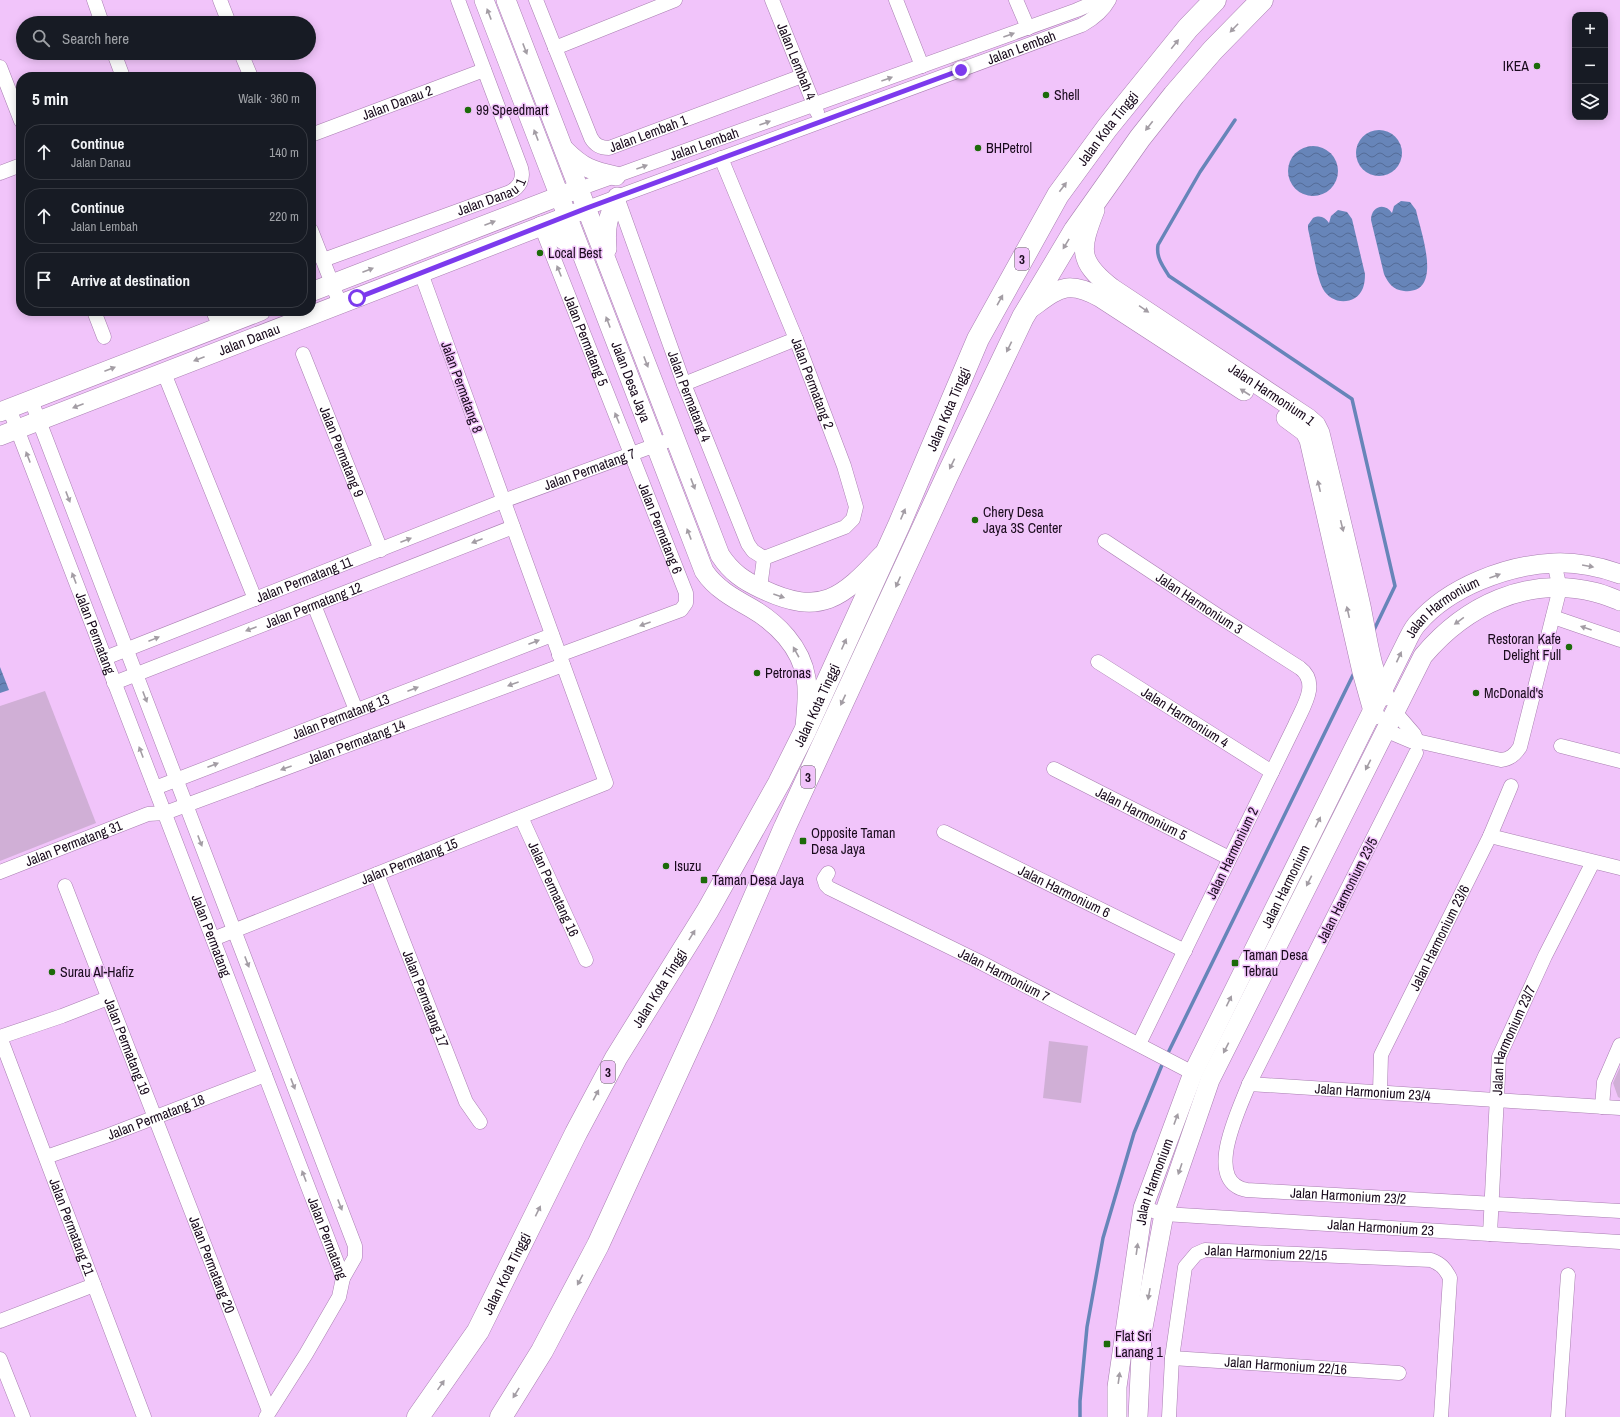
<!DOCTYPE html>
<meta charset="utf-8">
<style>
body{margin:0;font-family:"Archivo Narrow",sans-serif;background:#20242c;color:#f1f3f6}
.controls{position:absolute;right:12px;top:12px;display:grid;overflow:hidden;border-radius:8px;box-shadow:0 2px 10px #0003}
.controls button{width:36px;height:36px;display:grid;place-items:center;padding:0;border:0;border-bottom:1px solid #363941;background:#171b24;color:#f1f3f6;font:20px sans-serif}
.stop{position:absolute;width:12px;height:12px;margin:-9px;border:3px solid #7c3aed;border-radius:50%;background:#fff}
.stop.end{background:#7c3aed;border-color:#fff;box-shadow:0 1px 4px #0008}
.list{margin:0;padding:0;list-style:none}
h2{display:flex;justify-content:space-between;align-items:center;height:52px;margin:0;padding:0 16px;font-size:17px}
h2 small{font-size:13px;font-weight:400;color:#9ea1a6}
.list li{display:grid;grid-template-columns:26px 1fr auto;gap:12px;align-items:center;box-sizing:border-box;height:56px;margin:0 8px 8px;padding:0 8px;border:1px solid #363941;border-radius:16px}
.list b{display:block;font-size:15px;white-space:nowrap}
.list p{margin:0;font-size:13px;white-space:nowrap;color:#9ea1a6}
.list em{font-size:13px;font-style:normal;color:#9ea1a6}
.icon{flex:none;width:22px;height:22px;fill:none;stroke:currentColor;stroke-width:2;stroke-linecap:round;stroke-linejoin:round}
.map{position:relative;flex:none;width:1620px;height:1417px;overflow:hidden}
.search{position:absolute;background:#171b24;box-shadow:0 2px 10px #0003;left:16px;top:16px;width:300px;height:44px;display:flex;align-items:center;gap:10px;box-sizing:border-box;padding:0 14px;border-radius:22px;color:#9ea1a6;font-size:15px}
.panel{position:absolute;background:#171b24;box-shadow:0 2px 10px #0003;left:16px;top:72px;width:300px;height:244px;border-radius:16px}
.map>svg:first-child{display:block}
.park{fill:#d0afd6}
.water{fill:url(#water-waves)}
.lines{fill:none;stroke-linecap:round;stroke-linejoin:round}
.stream{stroke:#6785b9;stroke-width:3.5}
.street-casing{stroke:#a87eb0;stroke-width:15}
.secondary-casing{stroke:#a87eb0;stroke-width:20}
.highway-casing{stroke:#a87eb0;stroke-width:23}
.street{stroke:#fff;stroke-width:14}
.secondary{stroke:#fff;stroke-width:19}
.highway{stroke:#fff;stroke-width:22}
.oneway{fill:#a39da4}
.route{stroke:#7c3aed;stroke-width:5}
.poi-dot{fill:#1c6a09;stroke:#f1c4fa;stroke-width:1.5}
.labels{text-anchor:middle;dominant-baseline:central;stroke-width:3;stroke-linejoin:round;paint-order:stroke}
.shield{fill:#f1c4fa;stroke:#5a425f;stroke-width:1}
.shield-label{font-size:13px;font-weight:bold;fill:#190a1c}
.street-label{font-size:14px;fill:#190a1c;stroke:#f1c4fa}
.poi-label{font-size:14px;fill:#190a1c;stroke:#f1c4fa;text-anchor:start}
</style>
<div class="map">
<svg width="1620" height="1417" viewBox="0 0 1620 1417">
<defs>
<pattern id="water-waves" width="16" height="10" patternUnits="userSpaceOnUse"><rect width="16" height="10" fill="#6785b9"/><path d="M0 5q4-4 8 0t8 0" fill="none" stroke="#546b96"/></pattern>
</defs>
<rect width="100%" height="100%" fill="#f1c4fa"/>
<g class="park">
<polygon points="45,691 96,823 0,861 0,706"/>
<polygon points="1049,1041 1088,1046 1081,1103 1043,1098"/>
<polygon points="1620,1067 1620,1098 1618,1097 1613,1083"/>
</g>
<g class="water">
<circle cx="1379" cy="153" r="23"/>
<circle cx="1313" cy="171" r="25"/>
<path d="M1401 201 1410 202 1416 210C1420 230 1445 295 1404 291 1393 290 1388 283 1384 274L1371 220C1371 206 1385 202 1392 213L1394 206Z"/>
<path d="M1338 210 1347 212 1352 219 1365 274C1365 284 1363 293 1355 298 1343 305 1329 300 1323 289 1316 276 1312 245 1308 229V225L1313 218C1320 215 1325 217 1329 223L1331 216Z"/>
<polygon points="0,667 9,690 0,693"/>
</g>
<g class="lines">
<g class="stream">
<path d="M1235 120 1200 172 1158 245C1156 257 1162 265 1169 276L1352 399 1395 586 1373 632"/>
<polyline points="1167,1055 1355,671"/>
<polyline points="1080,1417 1080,1401 1087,1327 1103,1238 1134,1133 1164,1060"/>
</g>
<g class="street-casing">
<g id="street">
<polyline points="94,0 102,23"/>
<polyline points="220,0 229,23"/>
<path id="s1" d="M536 0 591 138C595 145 600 148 609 148L802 76"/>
<path id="s2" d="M772 0 817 112"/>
<polyline points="896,0 922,66"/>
<polyline points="1016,0 1028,28"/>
<polyline points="555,48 675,0"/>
<polyline points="114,53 123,77"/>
<polyline points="241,53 251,77"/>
<polyline points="0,67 21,121"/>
<path id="s3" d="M311 135 484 70"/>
<path id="s4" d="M721 158 796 339 844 466 856 507 853 519 845 527 764 558"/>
<polyline points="0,173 21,165"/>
<path id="s5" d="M579 189 1077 10 1100 0"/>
<path id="s6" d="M617 197 684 384 748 544 753 551 764 558 760 588"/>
<path id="s7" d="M587 208 1082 25C1093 19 1103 11 1109 0"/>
<path id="s8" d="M541 226 686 593V603L681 610 559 655"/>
<polyline points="311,230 340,304"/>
<path id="s9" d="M323 260 510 192C520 187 524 179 521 168L458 0"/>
<polyline points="94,311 104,337"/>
<polyline points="213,311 220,327"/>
<path id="s10" d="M303 354 381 550"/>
<polyline points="164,373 255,599"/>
<polyline points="684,384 796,339"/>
<polyline points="31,400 355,1246 355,1257 343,1278"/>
<path id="s11" d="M9 408 343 1278 339 1297 306 1354 266 1417"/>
<path id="s12" d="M1105 541 1217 615 1300 668C1320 683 1303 707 1295 725L1139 1044"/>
<polyline points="314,605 356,710"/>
<polyline points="1553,617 1620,640"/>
<path id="s13" d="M105 658 503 501 675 438"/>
<path id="s14" d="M1098 662 1272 772"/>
<path id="s15" d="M114 683 513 527"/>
<polyline points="1395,712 1414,734 1417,741"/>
<path d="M1385 730 1411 741H1417L1501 760C1510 759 1515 755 1520 747L1560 588 1554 563"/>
<polyline points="1561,746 1620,761"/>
<path id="s16" d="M1416 753 1249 1084C1240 1108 1202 1182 1247 1190L1620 1211"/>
<path id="s17" d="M1054 769 1229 858"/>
<path id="s18" d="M155 788 552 635"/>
<path id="s19" d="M521 817 586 960"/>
<path id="s20" d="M944 832 1185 951"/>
<polyline points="1490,836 1620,868"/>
<path id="s21" d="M0 872 148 814 165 813 563 665"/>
<path id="s22" d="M828 873 824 879 826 885 829 888 978 961 1193 1073"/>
<path id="s23" d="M377 874 466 1102 480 1122"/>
<path id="s24" d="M65 886 269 1411"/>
<path id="s25" d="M213 939 606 783 421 273"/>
<path id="s26" d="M0 1037 144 1417"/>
<polyline points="0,1037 62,1016 108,998"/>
<path id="s27" d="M1249 1084 1620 1108"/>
<path id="s28" d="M1380 1092 1381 1055 1490 836 1511 786"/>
<polyline points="1602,1107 1604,1082 1620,1045"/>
<path id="s29" d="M46 1157 109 1135 265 1075"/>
<path id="s30" d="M1143 1208 1164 1214 1620 1242"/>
<path id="s31" d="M1490 1234 1499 1057 1545 956 1593 862"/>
<polyline points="0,1321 94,1285"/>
<path id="s32" d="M1172 1358 1399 1373"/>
<polyline points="0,1359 23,1417"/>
<path id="s33" d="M1169 1417 1172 1358 1185 1267 1196 1254 1205 1250 1431 1260C1441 1264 1445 1268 1450 1278L1441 1417"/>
<polyline points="1558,1417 1568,1275"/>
</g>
</g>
<g class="secondary-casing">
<g id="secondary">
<path id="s34" d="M484 0 704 571C715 588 733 598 751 608 777 623 801 647 806 678 809 694 806 712 805 727"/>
<path d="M506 0 720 555C731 572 744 581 762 589 821 617 842 598 882 555"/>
<path d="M565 150C583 168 592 171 616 176"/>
<path id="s35" d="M1095 210C1080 249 1077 261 1112 288L1308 418 1316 425 1320 433C1334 491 1348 548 1361 606 1366 630 1372 676 1385 696"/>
<polyline points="541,226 580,250"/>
<path d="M607 249C605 225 608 218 617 197"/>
<polyline points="311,292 570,192"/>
<path d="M1027 311C1057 290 1065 278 1101 298L1244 391"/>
<polyline points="0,412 261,311"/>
<polyline points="1286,418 1305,432 1309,440 1362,672 1373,711 1375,715"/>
<path id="s36" d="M0 436 578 212"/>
<path id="s37" d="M1117 1417V1387L1143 1208 1193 1073 1407 641C1410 635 1413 628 1418 623 1449 587 1507 565 1554 563 1576 562 1600 567 1620 574"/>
<path d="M1138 1417 1142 1333 1164 1214 1210 1080 1423 656C1466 605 1527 576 1594 592 1603 594 1612 598 1620 601"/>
</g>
</g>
<g class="highway-casing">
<g id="highway">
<path id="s38" d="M418 1417 478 1331 576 1133 616 1058 708 910 779 783 805 731 899 525 978 339 1058 195 1107 128 1188 28 1215 0"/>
<polyline points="501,1417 542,1351 598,1245 703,1016 785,827 948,474 1023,317 1075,230 1140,138 1174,95 1213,50 1262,0"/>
</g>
</g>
<use href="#street" class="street"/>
<use href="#secondary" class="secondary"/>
<use href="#highway" class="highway"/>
</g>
<defs><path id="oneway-solid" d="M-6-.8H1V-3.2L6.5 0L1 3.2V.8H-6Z"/></defs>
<g class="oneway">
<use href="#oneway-solid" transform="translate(489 14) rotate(-111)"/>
<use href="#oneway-solid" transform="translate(1234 28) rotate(134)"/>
<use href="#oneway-solid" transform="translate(1009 35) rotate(-20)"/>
<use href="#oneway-solid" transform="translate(1175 44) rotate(-51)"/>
<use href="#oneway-solid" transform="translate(525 49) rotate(69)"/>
<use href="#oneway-solid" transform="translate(887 79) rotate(-20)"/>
<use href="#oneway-solid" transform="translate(765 123) rotate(-20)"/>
<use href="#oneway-solid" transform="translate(1149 126) rotate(128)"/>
<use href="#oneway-solid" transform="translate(536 135) rotate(-111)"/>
<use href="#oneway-solid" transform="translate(642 167) rotate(-20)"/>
<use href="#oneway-solid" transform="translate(1063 187) rotate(-53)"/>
<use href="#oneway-solid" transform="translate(490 223) rotate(-21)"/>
<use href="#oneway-solid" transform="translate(1066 244) rotate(121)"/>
<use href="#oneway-solid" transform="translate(368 270) rotate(-21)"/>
<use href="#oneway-solid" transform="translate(559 271) rotate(-112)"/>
<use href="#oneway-solid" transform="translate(1000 300) rotate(-61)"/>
<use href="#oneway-solid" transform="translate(1144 309) rotate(34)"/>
<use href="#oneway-solid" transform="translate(608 322) rotate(-111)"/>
<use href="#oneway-solid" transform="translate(1009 347) rotate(116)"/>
<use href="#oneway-solid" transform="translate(199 359) rotate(159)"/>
<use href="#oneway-solid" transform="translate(646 362) rotate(69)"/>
<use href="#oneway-solid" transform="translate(110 369) rotate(-21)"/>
<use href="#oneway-solid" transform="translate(1245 392) rotate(-147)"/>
<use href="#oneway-solid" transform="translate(78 406) rotate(159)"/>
<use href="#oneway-solid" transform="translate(617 418) rotate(-112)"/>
<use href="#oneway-solid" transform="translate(28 457) rotate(-111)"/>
<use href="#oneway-solid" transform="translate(952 464) rotate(116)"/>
<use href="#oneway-solid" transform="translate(693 484) rotate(69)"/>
<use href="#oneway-solid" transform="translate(1319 486) rotate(-103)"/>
<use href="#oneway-solid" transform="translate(68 497) rotate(69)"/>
<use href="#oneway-solid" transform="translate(903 514) rotate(-67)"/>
<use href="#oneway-solid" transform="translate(1342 526) rotate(76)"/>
<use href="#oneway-solid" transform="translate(689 534) rotate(-111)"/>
<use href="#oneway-solid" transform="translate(406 540) rotate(-21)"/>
<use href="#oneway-solid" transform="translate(477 541) rotate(159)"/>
<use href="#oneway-solid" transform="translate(1588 566) rotate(10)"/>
<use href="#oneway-solid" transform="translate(1495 576) rotate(-20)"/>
<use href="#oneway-solid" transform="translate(74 578) rotate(-111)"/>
<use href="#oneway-solid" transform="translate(898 582) rotate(114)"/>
<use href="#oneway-solid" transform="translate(779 596) rotate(19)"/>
<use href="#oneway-solid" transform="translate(1348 612) rotate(-103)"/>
<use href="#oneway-solid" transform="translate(1459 621) rotate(144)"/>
<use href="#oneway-solid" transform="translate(645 624) rotate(160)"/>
<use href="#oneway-solid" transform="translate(1586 628) rotate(-161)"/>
<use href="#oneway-solid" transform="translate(251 629) rotate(159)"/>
<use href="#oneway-solid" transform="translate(154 639) rotate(-22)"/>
<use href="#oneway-solid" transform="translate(534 642) rotate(-21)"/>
<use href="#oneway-solid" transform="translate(844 644) rotate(-66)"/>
<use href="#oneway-solid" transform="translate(796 652) rotate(-119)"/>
<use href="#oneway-solid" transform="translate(1399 657) rotate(-65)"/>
<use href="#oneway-solid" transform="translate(513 684) rotate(160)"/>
<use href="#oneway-solid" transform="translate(413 689) rotate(-21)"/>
<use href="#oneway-solid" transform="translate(145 697) rotate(69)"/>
<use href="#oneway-solid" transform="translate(843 700) rotate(115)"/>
<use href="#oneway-solid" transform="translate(141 752) rotate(-111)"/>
<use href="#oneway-solid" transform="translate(213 765) rotate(-21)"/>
<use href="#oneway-solid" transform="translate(1368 765) rotate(117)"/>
<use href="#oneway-solid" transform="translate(286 768) rotate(160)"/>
<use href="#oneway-solid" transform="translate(1318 822) rotate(-64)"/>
<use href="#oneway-solid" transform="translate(200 841) rotate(69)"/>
<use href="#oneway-solid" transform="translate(1309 881) rotate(117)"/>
<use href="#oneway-solid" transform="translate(692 935) rotate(-58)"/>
<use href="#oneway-solid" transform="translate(247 962) rotate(69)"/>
<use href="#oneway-solid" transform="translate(1229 1001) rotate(-64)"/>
<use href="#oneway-solid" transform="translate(1226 1048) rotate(117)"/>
<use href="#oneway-solid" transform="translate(293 1084) rotate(69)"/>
<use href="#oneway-solid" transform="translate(596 1095) rotate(-62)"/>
<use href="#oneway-solid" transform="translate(1176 1119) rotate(-70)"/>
<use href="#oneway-solid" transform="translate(1180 1169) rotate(109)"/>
<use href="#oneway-solid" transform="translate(304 1176) rotate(-111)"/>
<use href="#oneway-solid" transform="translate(340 1205) rotate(69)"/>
<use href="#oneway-solid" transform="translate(538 1211) rotate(-64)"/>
<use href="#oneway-solid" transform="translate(1137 1249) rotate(-82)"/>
<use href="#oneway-solid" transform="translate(580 1280) rotate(118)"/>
<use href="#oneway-solid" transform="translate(1149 1294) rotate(100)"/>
<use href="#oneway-solid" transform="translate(1119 1378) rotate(-82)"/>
<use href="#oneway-solid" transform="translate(441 1385) rotate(-55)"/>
<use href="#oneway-solid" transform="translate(516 1393) rotate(122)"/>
</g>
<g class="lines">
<polyline class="route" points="357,298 587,208 961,70"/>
</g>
<g class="poi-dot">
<circle cx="1537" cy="66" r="4"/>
<circle cx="1046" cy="95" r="4"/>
<circle cx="468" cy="110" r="4"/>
<circle cx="978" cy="148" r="4"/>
<circle cx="540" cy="253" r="4"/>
<circle cx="975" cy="520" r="4"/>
<circle cx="1569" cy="647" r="4"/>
<circle cx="757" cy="673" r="4"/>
<circle cx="1476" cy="693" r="4"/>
<rect x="799" y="837" width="8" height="8" rx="2"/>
<circle cx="666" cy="866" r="4"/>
<rect x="700" y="876" width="8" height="8" rx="2"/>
<rect x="1231" y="959" width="8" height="8" rx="2"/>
<circle cx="52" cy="972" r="4"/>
<rect x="1103" y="1340" width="8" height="8" rx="2"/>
</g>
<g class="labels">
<g class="shield">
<rect x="1015" y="248" width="14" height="22" rx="3"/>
<rect x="801" y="766" width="14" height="22" rx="3"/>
<rect x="601" y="1061" width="14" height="22" rx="3"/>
</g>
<g class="shield-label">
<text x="1022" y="259">3</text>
<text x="808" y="777">3</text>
<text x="608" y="1072">3</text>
</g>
<g class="street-label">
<text stroke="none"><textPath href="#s7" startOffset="463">Jalan Lembah</textPath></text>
<text stroke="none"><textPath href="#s2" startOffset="66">Jalan Lembah 4</textPath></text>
<text stroke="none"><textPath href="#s3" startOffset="92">Jalan Danau 2</textPath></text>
<text stroke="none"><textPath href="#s38" startOffset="1465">Jalan Kota Tinggi</textPath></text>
<text stroke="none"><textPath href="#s1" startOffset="212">Jalan Lembah 1</textPath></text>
<text stroke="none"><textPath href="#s5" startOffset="133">Jalan Lembah</textPath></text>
<text stroke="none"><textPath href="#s9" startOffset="180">Jalan Danau 1</textPath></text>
<text stroke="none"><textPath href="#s36" startOffset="267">Jalan Danau</textPath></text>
<text stroke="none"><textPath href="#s8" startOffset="123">Jalan Permatang 5</textPath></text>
<text stroke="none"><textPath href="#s34" startOffset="409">Jalan Desa Jaya</textPath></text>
<text stroke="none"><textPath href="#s4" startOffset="243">Jalan Permatang 2</textPath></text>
<text transform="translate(462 387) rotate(70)">Jalan Permatang 8</text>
<text stroke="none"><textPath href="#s35" startOffset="282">Jalan Harmonium 1</textPath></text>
<text stroke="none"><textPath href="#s6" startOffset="212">Jalan Permatang 4</textPath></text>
<text stroke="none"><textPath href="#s38" startOffset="1141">Jalan Kota Tinggi</textPath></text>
<text stroke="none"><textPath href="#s10" startOffset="105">Jalan Permatang 9</textPath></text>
<text stroke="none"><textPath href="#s13" startOffset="520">Jalan Permatang 7</textPath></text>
<text stroke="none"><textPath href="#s8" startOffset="325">Jalan Permatang 6</textPath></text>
<text stroke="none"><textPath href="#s13" startOffset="214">Jalan Permatang 11</textPath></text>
<text stroke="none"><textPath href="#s12" startOffset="113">Jalan Harmonium 3</textPath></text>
<text stroke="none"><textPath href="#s15" startOffset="214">Jalan Permatang 12</textPath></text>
<text stroke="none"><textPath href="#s37" startOffset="887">Jalan Harmonium</textPath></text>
<text stroke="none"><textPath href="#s11" startOffset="241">Jalan Permatang</textPath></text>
<text stroke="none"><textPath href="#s38" startOffset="817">Jalan Kota Tinggi</textPath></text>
<text stroke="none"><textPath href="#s18" startOffset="199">Jalan Permatang 13</textPath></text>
<text stroke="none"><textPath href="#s14" startOffset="103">Jalan Harmonium 4</textPath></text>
<text stroke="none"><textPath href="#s21" startOffset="380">Jalan Permatang 14</textPath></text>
<text stroke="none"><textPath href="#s17" startOffset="98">Jalan Harmonium 5</textPath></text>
<text stroke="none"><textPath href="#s21" startOffset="79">Jalan Permatang 31</textPath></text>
<text transform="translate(1232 853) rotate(-64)">Jalan Harmonium 2</text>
<text stroke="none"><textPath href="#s25" startOffset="211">Jalan Permatang 15</textPath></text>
<text stroke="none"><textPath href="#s37" startOffset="563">Jalan Harmonium</textPath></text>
<text stroke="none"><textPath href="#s19" startOffset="79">Jalan Permatang 16</textPath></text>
<text transform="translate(1347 890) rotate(-63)">Jalan Harmonium 23/5</text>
<text stroke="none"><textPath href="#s20" startOffset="134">Jalan Harmonium 6</textPath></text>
<text stroke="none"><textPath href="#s11" startOffset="565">Jalan Permatang</textPath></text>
<text stroke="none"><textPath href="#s28" startOffset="168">Jalan Harmonium 23/6</textPath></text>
<text stroke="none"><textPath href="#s22" startOffset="213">Jalan Harmonium 7</textPath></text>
<text stroke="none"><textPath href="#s38" startOffset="493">Jalan Kota Tinggi</textPath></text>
<text stroke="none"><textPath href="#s23" startOffset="134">Jalan Permatang 17</textPath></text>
<text stroke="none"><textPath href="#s31" startOffset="197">Jalan Harmonium 23/7</textPath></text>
<text stroke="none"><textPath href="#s24" startOffset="172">Jalan Permatang 19</textPath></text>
<text stroke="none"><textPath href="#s27" startOffset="124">Jalan Harmonium 23/4</textPath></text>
<text stroke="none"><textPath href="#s29" startOffset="117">Jalan Permatang 18</textPath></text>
<text stroke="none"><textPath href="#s37" startOffset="239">Jalan Harmonium</textPath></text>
<text stroke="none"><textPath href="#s16" startOffset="593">Jalan Harmonium 23/2</textPath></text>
<text stroke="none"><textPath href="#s26" startOffset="203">Jalan Permatang 21</textPath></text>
<text stroke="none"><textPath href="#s30" startOffset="239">Jalan Harmonium 23</textPath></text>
<text stroke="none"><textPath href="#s11" startOffset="889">Jalan Permatang</textPath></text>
<text stroke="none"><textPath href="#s33" startOffset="239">Jalan Harmonium 22/15</textPath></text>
<text stroke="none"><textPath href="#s24" startOffset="406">Jalan Permatang 20</textPath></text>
<text stroke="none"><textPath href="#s38" startOffset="169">Jalan Kota Tinggi</textPath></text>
<text stroke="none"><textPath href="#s32" startOffset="114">Jalan Harmonium 22/16</textPath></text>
</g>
<g class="poi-label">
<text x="1529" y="66" text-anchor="end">IKEA</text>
<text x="1054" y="95">Shell</text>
<text x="476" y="110">99 Speedmart</text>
<text x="986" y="148">BHPetrol</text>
<text x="548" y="253">Local Best</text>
<text x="983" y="512">Chery Desa<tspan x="983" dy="16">Jaya 3S Center</tspan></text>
<text x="1561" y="639" text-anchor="end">Restoran Kafe<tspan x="1561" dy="16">Delight Full</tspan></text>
<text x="765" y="673">Petronas</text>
<text x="1484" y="693">McDonald's</text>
<text x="811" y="833">Opposite Taman<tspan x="811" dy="16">Desa Jaya</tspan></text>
<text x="674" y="866">Isuzu</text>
<text x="712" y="880">Taman Desa Jaya</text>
<text x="1243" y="955">Taman Desa<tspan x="1243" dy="16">Tebrau</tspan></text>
<text x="60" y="972">Surau Al-Hafiz</text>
<text x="1115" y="1336">Flat Sri<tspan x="1115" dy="16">Lanang 1</tspan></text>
</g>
</g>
</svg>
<div class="controls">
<button>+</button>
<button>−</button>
<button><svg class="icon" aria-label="layers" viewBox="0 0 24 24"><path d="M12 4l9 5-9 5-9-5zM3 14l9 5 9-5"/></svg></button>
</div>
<div class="stop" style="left:357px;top:298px"></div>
<div class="stop end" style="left:961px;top:70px"></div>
<div class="search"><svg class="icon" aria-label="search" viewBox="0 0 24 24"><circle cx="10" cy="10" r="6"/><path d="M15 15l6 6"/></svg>Search here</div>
<section class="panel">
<h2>5 min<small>Walk · 360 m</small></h2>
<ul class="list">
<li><svg class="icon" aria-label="ahead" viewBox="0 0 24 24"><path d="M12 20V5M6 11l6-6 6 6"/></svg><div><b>Continue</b><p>Jalan Danau</p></div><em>140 m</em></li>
<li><svg class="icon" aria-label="ahead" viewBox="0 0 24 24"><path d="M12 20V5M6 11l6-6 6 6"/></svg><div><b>Continue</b><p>Jalan Lembah</p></div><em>220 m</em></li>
<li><svg class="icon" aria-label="arrive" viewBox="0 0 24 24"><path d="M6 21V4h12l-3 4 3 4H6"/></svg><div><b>Arrive at destination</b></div></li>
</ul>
</section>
</div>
